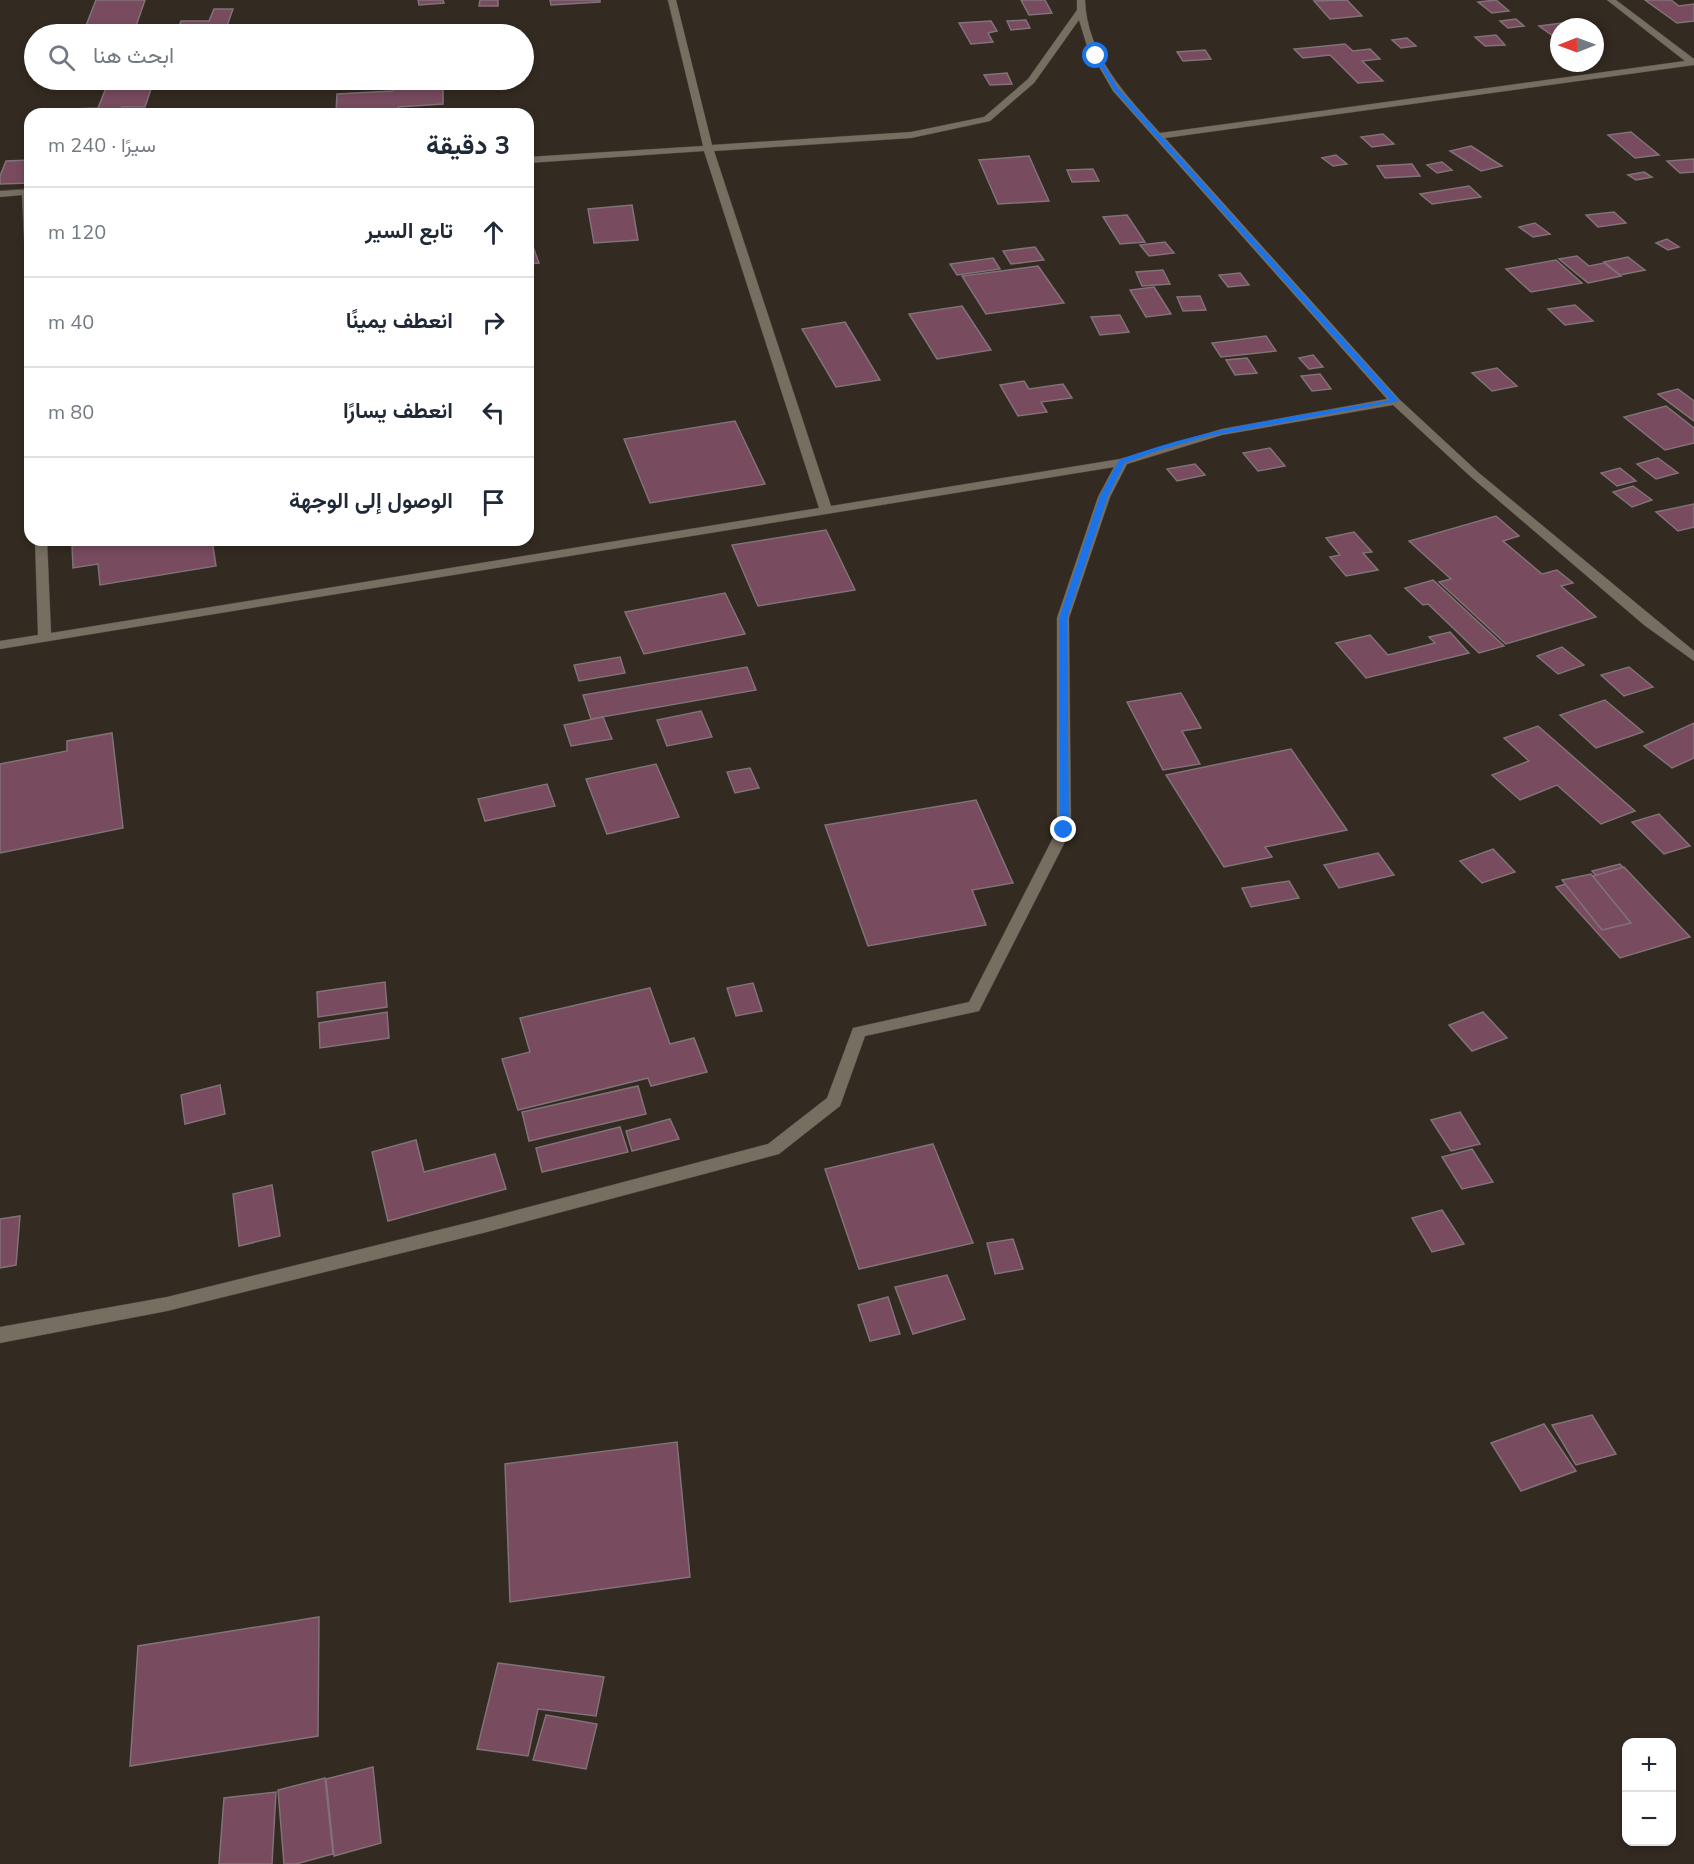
<!DOCTYPE html>
<html lang="ar">
<meta charset="utf-8">
<style>
body{margin:0;font-family:"Nunito Sans",Vazirmatn,sans-serif;background:#f2f2f3;color:#1f2937;direction:rtl}
.controls{position:absolute;right:18px;bottom:18px;display:grid;overflow:hidden;border-radius:12px;box-shadow:0 3px 9px #0003}
.controls button{width:54px;height:54px;display:grid;place-items:center;padding:0;border:0;border-bottom:2px solid #e0e1e3;background:#fff;color:#1f2937;font:30px sans-serif}
.compass{position:absolute;left:1550px;top:18px;width:54px;height:54px;border-radius:50%;background:#fff;box-shadow:0 3px 9px #0003;rotate:269deg}
.stop{position:absolute;width:18px;height:18px;margin:-14px;border:4px solid #1a73e8;border-radius:50%;background:#fff}
.stop.end{background:#1a73e8;border-color:#fff;box-shadow:0 2px 6px #0008}
.list{margin:0;padding:0;list-style:none}
h2{display:flex;justify-content:space-between;align-items:center;height:78px;margin:0;padding:0 24px;font-size:26px}
h2 small{font-size:20px;font-weight:400;color:#747a83}
.list li{display:grid;grid-template-columns:39px 1fr auto;gap:18px;align-items:center;box-sizing:border-box;height:90px;padding:0 24px;border-top:2px solid #e0e1e3}
.list b{display:block;font-size:22px;white-space:nowrap}
.list em{font-size:20px;font-style:normal;color:#747a83}
.icon{flex:none;width:33px;height:33px;fill:none;stroke:currentColor;stroke-width:2;stroke-linecap:round;stroke-linejoin:round}
.map{position:relative;flex:none;width:1694px;height:1864px;overflow:hidden;direction:ltr}
.search{position:absolute;background:#fff;box-shadow:0 3px 9px #0003;left:24px;top:24px;width:510px;height:66px;display:flex;align-items:center;gap:15px;box-sizing:border-box;padding:0 21px;border-radius:33px;color:#747a83;font-size:22px}
.panel{position:absolute;background:#fff;box-shadow:0 3px 9px #0003;left:24px;top:108px;width:510px;height:438px;border-radius:18px;direction:rtl}
.map>svg:first-child{display:block}
.building{fill:#784b5f;stroke:#817278;stroke-width:1.5}
.lines{fill:none;stroke-linecap:round;stroke-linejoin:round}
.street-casing{stroke:#4c453d;stroke-width:1}
.street{fill:#776e62;fill-rule:evenodd}
.route{fill:#1a73e8}
</style>
<div class="map">
<svg width="1694" height="1864" viewBox="0 0 1694 1864">
<rect width="100%" height="100%" fill="#332a21"/>
<g class="building">
<polygon points="96,0 145,0 136,26 85,28"/>
<polygon points="418,0 443,0 444,3 419,5"/>
<polygon points="480,0 498,0 498,6 479,6"/>
<polygon points="550,0 600,0 600,2 551,5"/>
<polygon points="1021,0 1045,0 1052,13 1029,15"/>
<polygon points="1347,0 1362,16 1330,19 1314,1"/>
<polygon points="1496,0 1509,11 1492,13 1478,2"/>
<polygon points="1645,0 1671,0 1679,6 1694,4 1694,21 1677,23"/>
<polygon points="214,9 233,9 224,34 176,34 181,21 209,21"/>
<polygon points="1516,19 1524,26 1508,28 1500,21"/>
<polygon points="1026,20 1030,28 1011,30 1007,21"/>
<polygon points="991,21 997,31 988,33 993,42 971,44 959,23"/>
<polygon points="1562,23 1567,27 1559,27 1559,35 1553,36 1539,26"/>
<polygon points="1496,35 1505,45 1485,46 1475,37"/>
<polygon points="1407,38 1416,46 1401,48 1392,40"/>
<polygon points="1345,44 1353,51 1370,49 1380,59 1362,61 1383,81 1358,83 1330,55 1303,58 1294,49"/>
<polygon points="1205,50 1211,59 1183,61 1177,52"/>
<polygon points="1007,73 1012,84 990,85 984,75"/>
<polygon points="102,80 146,80 144,83 100,85"/>
<polygon points="150,80 201,80 199,87 184,88 186,81 148,83"/>
<polygon points="392,80 443,80 443,104 398,107 398,114 324,114 336,112 337,94 392,91"/>
<polygon points="152,86 145,107 122,107 120,114 44,114 45,110 98,108 106,88"/>
<polygon points="1631,132 1659,155 1635,158 1608,135"/>
<polygon points="1383,134 1394,144 1372,147 1361,137"/>
<polygon points="1471,146 1502,166 1481,171 1450,151"/>
<polygon points="1336,155 1347,164 1333,166 1322,158"/>
<polygon points="1029,156 1049,201 998,204 979,160"/>
<polygon points="1694,159 1694,172 1680,173 1667,161"/>
<polygon points="30,160 30,183 0,184 0,176 6,161"/>
<polygon points="1442,162 1452,170 1437,173 1427,165"/>
<polygon points="1412,164 1420,176 1385,178 1377,166"/>
<polygon points="1093,169 1099,181 1072,182 1067,170"/>
<polygon points="1644,172 1652,177 1636,180 1628,175"/>
<polygon points="1469,186 1481,197 1432,204 1420,194"/>
<polygon points="632,205 638,240 594,243 588,209"/>
<polygon points="1614,212 1626,223 1598,227 1586,215"/>
<polygon points="1127,215 1145,242 1120,244 1103,217"/>
<polygon points="1535,223 1550,234 1533,237 1519,227"/>
<polygon points="528,233 539,263 528,264"/>
<polygon points="1667,239 1679,247 1668,250 1656,243"/>
<polygon points="1165,242 1174,253 1149,256 1140,245"/>
<polygon points="1035,247 1044,260 1011,264 1003,251"/>
<polygon points="1577,256 1589,266 1604,263 1621,276 1588,283 1559,259"/>
<polygon points="1628,257 1645,270 1620,275 1604,262"/>
<polygon points="993,258 1000,269 957,275 950,264"/>
<polygon points="1556,260 1582,283 1531,292 1506,269"/>
<polygon points="1038,266 1064,303 986,314 962,276"/>
<polygon points="1163,270 1170,284 1142,286 1136,272"/>
<polygon points="1240,273 1249,285 1228,287 1219,275"/>
<polygon points="1154,287 1171,314 1146,317 1130,290"/>
<polygon points="1200,296 1206,310 1183,311 1177,297"/>
<polygon points="1575,305 1593,321 1565,325 1548,309"/>
<polygon points="962,306 991,350 937,359 909,314"/>
<polygon points="1120,315 1129,332 1100,335 1091,317"/>
<polygon points="845,322 880,380 836,387 802,329"/>
<polygon points="1266,336 1276,351 1221,357 1212,343"/>
<polygon points="1313,355 1323,367 1309,369 1299,358"/>
<polygon points="1247,358 1257,373 1235,375 1226,360"/>
<polygon points="1497,368 1517,386 1492,391 1472,373"/>
<polygon points="1320,374 1331,389 1312,391 1301,376"/>
<polygon points="1024,381 1029,389 1063,384 1072,398 1041,402 1047,412 1018,416 1000,385"/>
<polygon points="1678,389 1694,401 1694,421 1658,394"/>
<polygon points="1666,406 1694,428 1694,443 1665,450 1624,417"/>
<polygon points="735,421 765,484 650,503 624,439"/>
<polygon points="1270,448 1285,466 1258,471 1243,453"/>
<polygon points="1658,458 1678,473 1656,479 1637,464"/>
<polygon points="1195,464 1205,475 1177,481 1167,469"/>
<polygon points="1620,468 1636,481 1617,486 1601,473"/>
<polygon points="1633,486 1652,500 1632,507 1613,492"/>
<polygon points="1694,504 1694,527 1678,531 1656,512"/>
<polygon points="1496,516 1519,536 1503,541 1542,574 1557,570 1573,583 1561,586 1596,617 1506,644 1439,582 1451,579 1409,541"/>
<polygon points="826,530 855,590 758,606 732,545"/>
<polygon points="1354,532 1372,552 1363,553 1378,570 1346,576 1330,557 1340,555 1326,538"/>
<polygon points="95,540 212,540 216,566 100,585 98,564 73,568 72,545 95,542"/>
<polygon points="1433,580 1504,646 1479,653 1428,604 1423,605 1405,588"/>
<polygon points="725,593 745,634 644,654 625,612"/>
<polygon points="1450,632 1469,653 1366,678 1336,643 1370,635 1388,655 1435,643 1429,637"/>
<polygon points="1562,647 1584,665 1558,674 1537,656"/>
<polygon points="620,657 625,673 579,681 574,665"/>
<polygon points="747,667 756,690 591,719 583,695"/>
<polygon points="1629,667 1653,687 1624,696 1601,675"/>
<polygon points="1181,693 1201,728 1182,731 1200,764 1163,770 1127,702"/>
<polygon points="1605,700 1643,732 1596,748 1560,715"/>
<polygon points="701,711 712,737 667,746 657,720"/>
<polygon points="603,717 612,739 571,746 564,725"/>
<polygon points="1694,723 1694,758 1672,768 1644,746"/>
<polygon points="1538,726 1635,811 1601,824 1557,785 1520,800 1492,775 1529,761 1504,738"/>
<polygon points="112,733 123,828 0,853 0,764 67,751 67,741"/>
<polygon points="1291,749 1347,830 1265,847 1272,857 1224,867 1166,775"/>
<polygon points="656,764 679,817 607,834 586,779"/>
<polygon points="750,768 759,788 735,793 727,772"/>
<polygon points="547,784 555,806 485,821 478,799"/>
<polygon points="976,800 1013,883 972,890 986,925 868,946 825,825"/>
<polygon points="1659,814 1690,846 1664,854 1632,822"/>
<polygon points="1493,849 1515,872 1482,883 1460,861"/>
<polygon points="1378,853 1394,875 1339,888 1324,865"/>
<polygon points="1620,864 1662,913 1633,920 1592,871"/>
<polygon points="1624,867 1690,937 1620,958 1556,887"/>
<polygon points="1591,874 1631,923 1602,930 1562,880"/>
<polygon points="1289,881 1299,898 1251,907 1242,888"/>
<polygon points="385,982 387,1007 318,1017 317,992"/>
<polygon points="753,983 762,1011 736,1016 727,988"/>
<polygon points="650,988 670,1044 694,1038 707,1072 651,1086 648,1078 518,1110 502,1059 530,1052 520,1018"/>
<polygon points="387,1012 389,1038 320,1048 319,1023"/>
<polygon points="1483,1012 1507,1038 1472,1051 1449,1025"/>
<polygon points="220,1085 225,1114 185,1124 181,1095"/>
<polygon points="638,1086 646,1114 529,1141 522,1112"/>
<polygon points="1460,1112 1480,1144 1451,1151 1431,1120"/>
<polygon points="670,1119 679,1139 632,1151 626,1131"/>
<polygon points="620,1127 628,1152 542,1172 536,1148"/>
<polygon points="416,1140 424,1172 495,1154 506,1189 388,1221 372,1152"/>
<polygon points="933,1144 973,1243 859,1269 825,1169"/>
<polygon points="1472,1149 1493,1182 1462,1189 1442,1157"/>
<polygon points="272,1185 280,1236 239,1246 233,1194"/>
<polygon points="1442,1210 1464,1244 1432,1252 1412,1218"/>
<polygon points="20,1216 16,1265 0,1268 0,1219"/>
<polygon points="1013,1239 1023,1269 995,1274 987,1243"/>
<polygon points="947,1275 965,1319 913,1334 895,1287"/>
<polygon points="888,1297 900,1334 870,1341 858,1305"/>
<polygon points="1592,1415 1616,1454 1576,1465 1552,1425"/>
<polygon points="1544,1424 1576,1471 1521,1491 1491,1443"/>
<polygon points="677,1442 690,1577 510,1602 505,1464"/>
<polygon points="319,1617 318,1736 130,1766 138,1646"/>
<polygon points="498,1663 604,1677 596,1716 538,1709 528,1756 477,1749"/>
<polygon points="546,1715 597,1724 586,1769 533,1760"/>
<polygon points="373,1767 381,1843 334,1856 326,1779"/>
<polygon points="325,1778 333,1854 296,1864 284,1864 278,1790"/>
<polygon points="276,1792 272,1864 219,1864 224,1798"/>
</g>
<g class="lines">
<g class="street-casing">
<g id="street">
<path d="M668 0H676L712 145 911 132 984 117 1028 79 1077 10V0H1085C1087 55 1126 95 1160 133L1685 61 1607 0H1616L1694 59V65L1165 138 1399 399 1479 473 1694 651V661L1644 625 1471 477 1393 405 1222 435 1127 464 1110 497 1069 618 1071 830 979 1011 865 1036 840 1106 779 1154 483 1233 167 1311 0 1343V1327L167 1297 483 1219 768 1144 827 1098 853 1028 969 1002 1057 830V618L1098 497 1114 467 0 649V641L38 635 35 540H47L51 633 819 508 704 151 528 163V157L703 146ZM1079 20 1087 46 1113 91 1387 399 1222 429 1120 459 831 506 714 151 911 138 990 121 1034 83Z"/>
<polygon points="30,189 30,262 25,259 22,195 0,197 0,191"/>
</g>
</g>
<use href="#street" class="street"/>
</g>
<path class="route" d="M1094 55H1098L1118 88 1399 401 1205 437 1157 451 1125 463 1108 496 1067 618 1069 830 1064 834 1060 830 1059 618 1100 496 1119 460C1206 427 1299 416 1390 400L1114 90Z"/>
</svg>
<div class="controls">
<button>+</button>
<button>−</button>
</div>
<svg class="compass" viewBox="-18 -18 36 36"><path d="M0-13l5 13h-10z" fill="#e53935"/><path d="M0 13l5-13h-10z" fill="#747a83"/></svg>
<div class="stop" style="left:1096px;top:56px"></div>
<div class="stop end" style="left:1064px;top:830px"></div>
<div class="search"><svg class="icon" aria-label="search" viewBox="0 0 24 24"><circle cx="10" cy="10" r="6"/><path d="M15 15l6 6"/></svg>ابحث هنا</div>
<section class="panel">
<h2>3 دقيقة<small>سيرًا · 240 m</small></h2>
<ul class="list">
<li><svg class="icon" aria-label="ahead" viewBox="0 0 24 24"><path d="M12 20V5M6 11l6-6 6 6"/></svg><div><b>تابع السير</b></div><em>120 m</em></li>
<li><svg class="icon" aria-label="right" viewBox="0 0 24 24"><path d="M7 20v-9h11M14 6l5 5-5 5"/></svg><div><b>انعطف يمينًا</b></div><em>40 m</em></li>
<li><svg class="icon" aria-label="left" viewBox="0 0 24 24"><path d="M17 20v-9H6M10 6l-5 5 5 5"/></svg><div><b>انعطف يسارًا</b></div><em>80 m</em></li>
<li><svg class="icon" aria-label="arrive" viewBox="0 0 24 24"><path d="M6 21V4h12l-3 4 3 4H6"/></svg><div><b>الوصول إلى الوجهة</b></div></li>
</ul>
</section>
</div>
